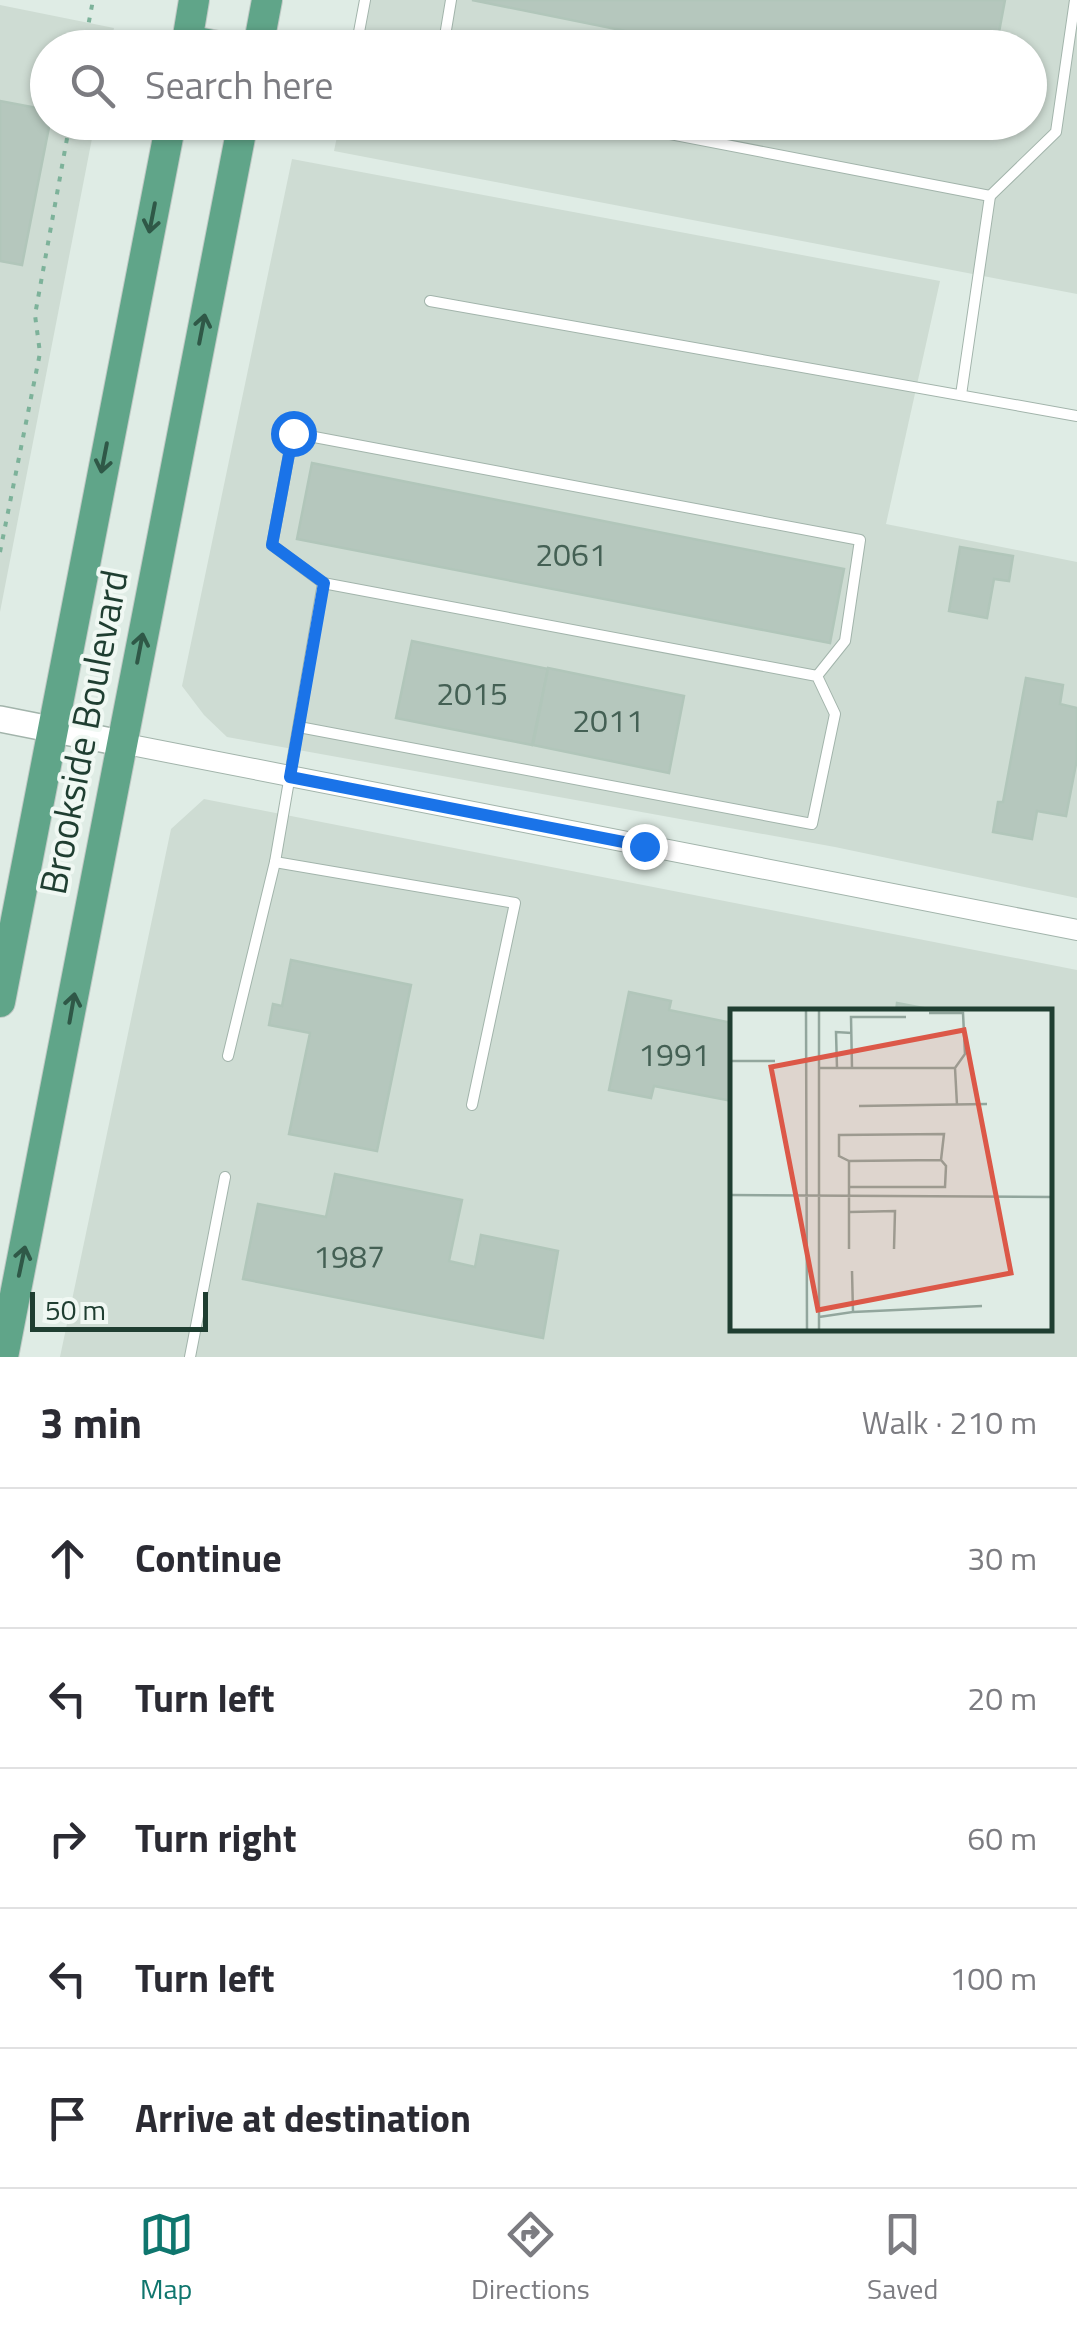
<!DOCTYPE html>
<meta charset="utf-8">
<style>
body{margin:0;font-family:"Titillium Web",sans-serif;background:#f2f2f3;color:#2b2b33}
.scale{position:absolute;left:30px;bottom:25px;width:178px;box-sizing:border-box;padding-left:10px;border:5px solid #1f3e31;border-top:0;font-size:28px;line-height:35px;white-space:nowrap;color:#1f3e31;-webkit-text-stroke:8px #f0f8f3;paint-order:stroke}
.stop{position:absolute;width:30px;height:30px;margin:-22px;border:8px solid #1a73e8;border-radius:50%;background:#fff}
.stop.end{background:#1a73e8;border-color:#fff;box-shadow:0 2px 10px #0008}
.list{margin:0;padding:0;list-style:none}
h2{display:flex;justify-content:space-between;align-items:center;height:130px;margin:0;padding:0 40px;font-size:42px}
h2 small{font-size:32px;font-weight:400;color:#7c7c81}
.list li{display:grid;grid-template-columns:65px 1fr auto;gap:30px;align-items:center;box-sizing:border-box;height:140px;padding:0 40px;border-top:2px solid #e1e1e2}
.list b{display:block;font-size:38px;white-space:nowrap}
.list em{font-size:32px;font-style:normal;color:#7c7c81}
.icon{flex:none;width:55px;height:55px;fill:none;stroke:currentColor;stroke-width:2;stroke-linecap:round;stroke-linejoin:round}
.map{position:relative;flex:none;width:1077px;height:1357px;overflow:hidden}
.search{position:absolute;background:#fff;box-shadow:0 2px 8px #0004;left:30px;right:30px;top:30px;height:110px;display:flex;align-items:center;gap:25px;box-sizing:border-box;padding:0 35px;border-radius:55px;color:#7c7c81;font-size:38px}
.sheet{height:830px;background:#fff}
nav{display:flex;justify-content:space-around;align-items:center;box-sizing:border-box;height:140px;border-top:2px solid #e1e1e2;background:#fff;font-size:28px;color:#7c7c81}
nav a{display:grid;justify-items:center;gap:5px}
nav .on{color:#0f766e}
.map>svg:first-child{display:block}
.built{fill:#cedcd3;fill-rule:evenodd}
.building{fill:#b5c7bd;stroke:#b1c6ba;stroke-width:2.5}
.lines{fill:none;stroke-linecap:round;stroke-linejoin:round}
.service-casing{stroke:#a2b4ab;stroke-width:12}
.minor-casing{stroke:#a2b4ab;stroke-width:22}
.tertiary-casing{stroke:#a2b4ab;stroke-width:28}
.primary-casing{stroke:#c0c9c5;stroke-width:32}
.path{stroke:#7db29a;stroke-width:4;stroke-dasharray:5 8;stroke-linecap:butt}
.service{stroke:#fff;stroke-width:10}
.minor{stroke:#fff;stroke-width:20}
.tertiary{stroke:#fff;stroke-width:25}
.primary{stroke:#60a589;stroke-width:30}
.oneway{stroke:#2f5847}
.route{stroke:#1a73e8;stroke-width:12}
.labels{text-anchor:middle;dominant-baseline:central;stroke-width:8;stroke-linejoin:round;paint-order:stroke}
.number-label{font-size:32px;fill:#446054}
.street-label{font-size:38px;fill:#1f3e31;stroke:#f0f8f3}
.inset-road{fill:none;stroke:#92a69d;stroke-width:2.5}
.view{fill:#dc5848;fill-opacity:0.15;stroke:#dc5848;stroke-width:5}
.inset-edge{fill:none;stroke:#1f3e31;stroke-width:5}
</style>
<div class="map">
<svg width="1077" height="1357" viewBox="0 0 1077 1357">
<rect width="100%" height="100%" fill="#dfece5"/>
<g class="built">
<polygon points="363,0 1077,0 1077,294 334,151 340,122 1030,122 1030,48 354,47"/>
<polygon points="0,5 114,28 110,47 48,48 48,122 95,123 0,612"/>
<polygon points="292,159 940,281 886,524 1077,562 1077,898 835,847 227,737 204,715 182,686"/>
<path d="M204 799 1077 970V1357H60L171 829ZM732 1012H1050V1330H732Z"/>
</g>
<g class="building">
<polygon points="472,0 1005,0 996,48 710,48"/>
<polygon points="0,101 48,110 50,122 22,265 0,261"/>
<polygon points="312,463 844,569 830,643 297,539"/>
<polygon points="960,547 1013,556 1009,581 994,579 987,618 949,611"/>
<polygon points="412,641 548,669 532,745 396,718"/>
<polygon points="548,668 684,696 669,773 533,745"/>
<polygon points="1026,678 1063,685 1060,704 1077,708 1077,759 1066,816 1037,811 1032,839 993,832 998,802 1003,802"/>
<polygon points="291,960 411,985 377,1151 289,1134 310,1033 269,1025 273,1004 282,1006"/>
<polygon points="629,992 671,1001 669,1010 732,1023 732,1101 654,1086 651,1098 609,1090"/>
<polygon points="897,1003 944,1012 896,1012"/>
<polygon points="335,1174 462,1200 449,1261 475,1267 481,1235 558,1251 543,1338 243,1279 258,1204 326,1217"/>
</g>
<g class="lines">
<g class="service-casing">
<g id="service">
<polyline points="356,48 365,0"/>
<polyline points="443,48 451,0"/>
<polyline points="608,122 990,196 1056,132 1075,0"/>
<polyline points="430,301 1077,416"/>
<polyline points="961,395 990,196"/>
<polyline points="323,583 272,545 293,433 860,540 845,641 817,676"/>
<polyline points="275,862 515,903 472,1105"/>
<polyline points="228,1056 275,862 323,583 817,676 835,714 812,824 299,727"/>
<polyline points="190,1357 225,1177"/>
</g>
</g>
<g class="minor-casing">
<polyline id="minor" points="121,743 1077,930"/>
</g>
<g class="tertiary-casing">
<polyline id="tertiary" points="0,719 121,743"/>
</g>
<g class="primary-casing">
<g id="primary">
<polyline points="187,40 227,48"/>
<polyline points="186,48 194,0"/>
<polyline points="258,48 267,0"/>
<polyline points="0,1002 171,122"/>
<polyline points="3,1357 243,122"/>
</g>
</g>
<g class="path">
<polyline points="84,48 93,0"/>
<polyline points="0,552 40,353 35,315 70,122"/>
</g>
<use href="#service" class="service"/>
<use href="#minor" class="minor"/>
<use href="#tertiary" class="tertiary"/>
<use href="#primary" class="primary"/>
</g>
<defs><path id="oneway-shaft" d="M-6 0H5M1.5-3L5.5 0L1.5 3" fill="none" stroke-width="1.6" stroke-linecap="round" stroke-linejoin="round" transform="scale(2.5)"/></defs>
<g class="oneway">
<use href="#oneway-shaft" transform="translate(152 218) rotate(101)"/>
<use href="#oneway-shaft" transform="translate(202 329) rotate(-79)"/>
<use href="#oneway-shaft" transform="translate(104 458) rotate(101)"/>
<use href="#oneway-shaft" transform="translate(140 648) rotate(-79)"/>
<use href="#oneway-shaft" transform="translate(72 1008) rotate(-80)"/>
<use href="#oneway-shaft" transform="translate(22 1261) rotate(-78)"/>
</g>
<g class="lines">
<polyline class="route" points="293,433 272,545 324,583 290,777 644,846"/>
</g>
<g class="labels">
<g class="number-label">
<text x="571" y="554">2061</text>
<text x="472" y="693">2015</text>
<text x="608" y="720">2011</text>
<text x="674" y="1054">1991</text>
<text x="349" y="1256">1987</text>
</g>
<g class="street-label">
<text transform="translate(83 732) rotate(-79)">Brookside Boulevard</text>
</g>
</g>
<g transform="translate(730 1009)">
<rect width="322" height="322" fill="#dfece5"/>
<path class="inset-road" d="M76 0 77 322M0 52H45M89 59H225L235 45 233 4H199M107 59 106 23 122 24M122 59 121 8H176M225 59 227 96M129 97 257 95M119 152 109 147V126L214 125 211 151M0 186 323 188M120 203 165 202 164 240M119 240V152L211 151 216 157 215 178H120M123 303 252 297M89 308 123 303 122 262M89 322V0"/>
<path class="view" d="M234 21 281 264 88 301 41 58Z"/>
<rect width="322" height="322" class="inset-edge"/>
</g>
</svg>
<div class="scale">50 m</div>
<div class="stop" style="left:293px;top:433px"></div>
<div class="stop end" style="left:644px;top:846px"></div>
<div class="search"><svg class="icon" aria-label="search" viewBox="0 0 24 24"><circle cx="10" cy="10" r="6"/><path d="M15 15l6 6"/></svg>Search here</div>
</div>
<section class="sheet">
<h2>3 min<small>Walk · 210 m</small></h2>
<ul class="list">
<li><svg class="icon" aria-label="ahead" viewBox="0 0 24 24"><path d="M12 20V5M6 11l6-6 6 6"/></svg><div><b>Continue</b></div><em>30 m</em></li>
<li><svg class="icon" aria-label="left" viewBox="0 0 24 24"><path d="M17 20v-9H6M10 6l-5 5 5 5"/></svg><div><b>Turn left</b></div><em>20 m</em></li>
<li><svg class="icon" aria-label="right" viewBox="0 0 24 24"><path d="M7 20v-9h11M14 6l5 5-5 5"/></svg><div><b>Turn right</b></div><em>60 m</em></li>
<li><svg class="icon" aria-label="left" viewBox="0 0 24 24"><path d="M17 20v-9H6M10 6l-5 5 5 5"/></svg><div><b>Turn left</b></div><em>100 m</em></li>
<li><svg class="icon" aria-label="arrive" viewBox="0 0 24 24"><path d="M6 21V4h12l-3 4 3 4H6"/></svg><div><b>Arrive at destination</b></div></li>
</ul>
</section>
<nav>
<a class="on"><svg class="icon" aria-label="map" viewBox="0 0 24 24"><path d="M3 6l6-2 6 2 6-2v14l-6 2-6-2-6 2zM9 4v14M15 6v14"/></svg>Map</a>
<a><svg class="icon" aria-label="directions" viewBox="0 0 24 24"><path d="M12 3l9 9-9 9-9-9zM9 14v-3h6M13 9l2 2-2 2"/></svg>Directions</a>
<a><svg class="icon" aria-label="saved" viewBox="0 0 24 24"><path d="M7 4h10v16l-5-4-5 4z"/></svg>Saved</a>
</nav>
